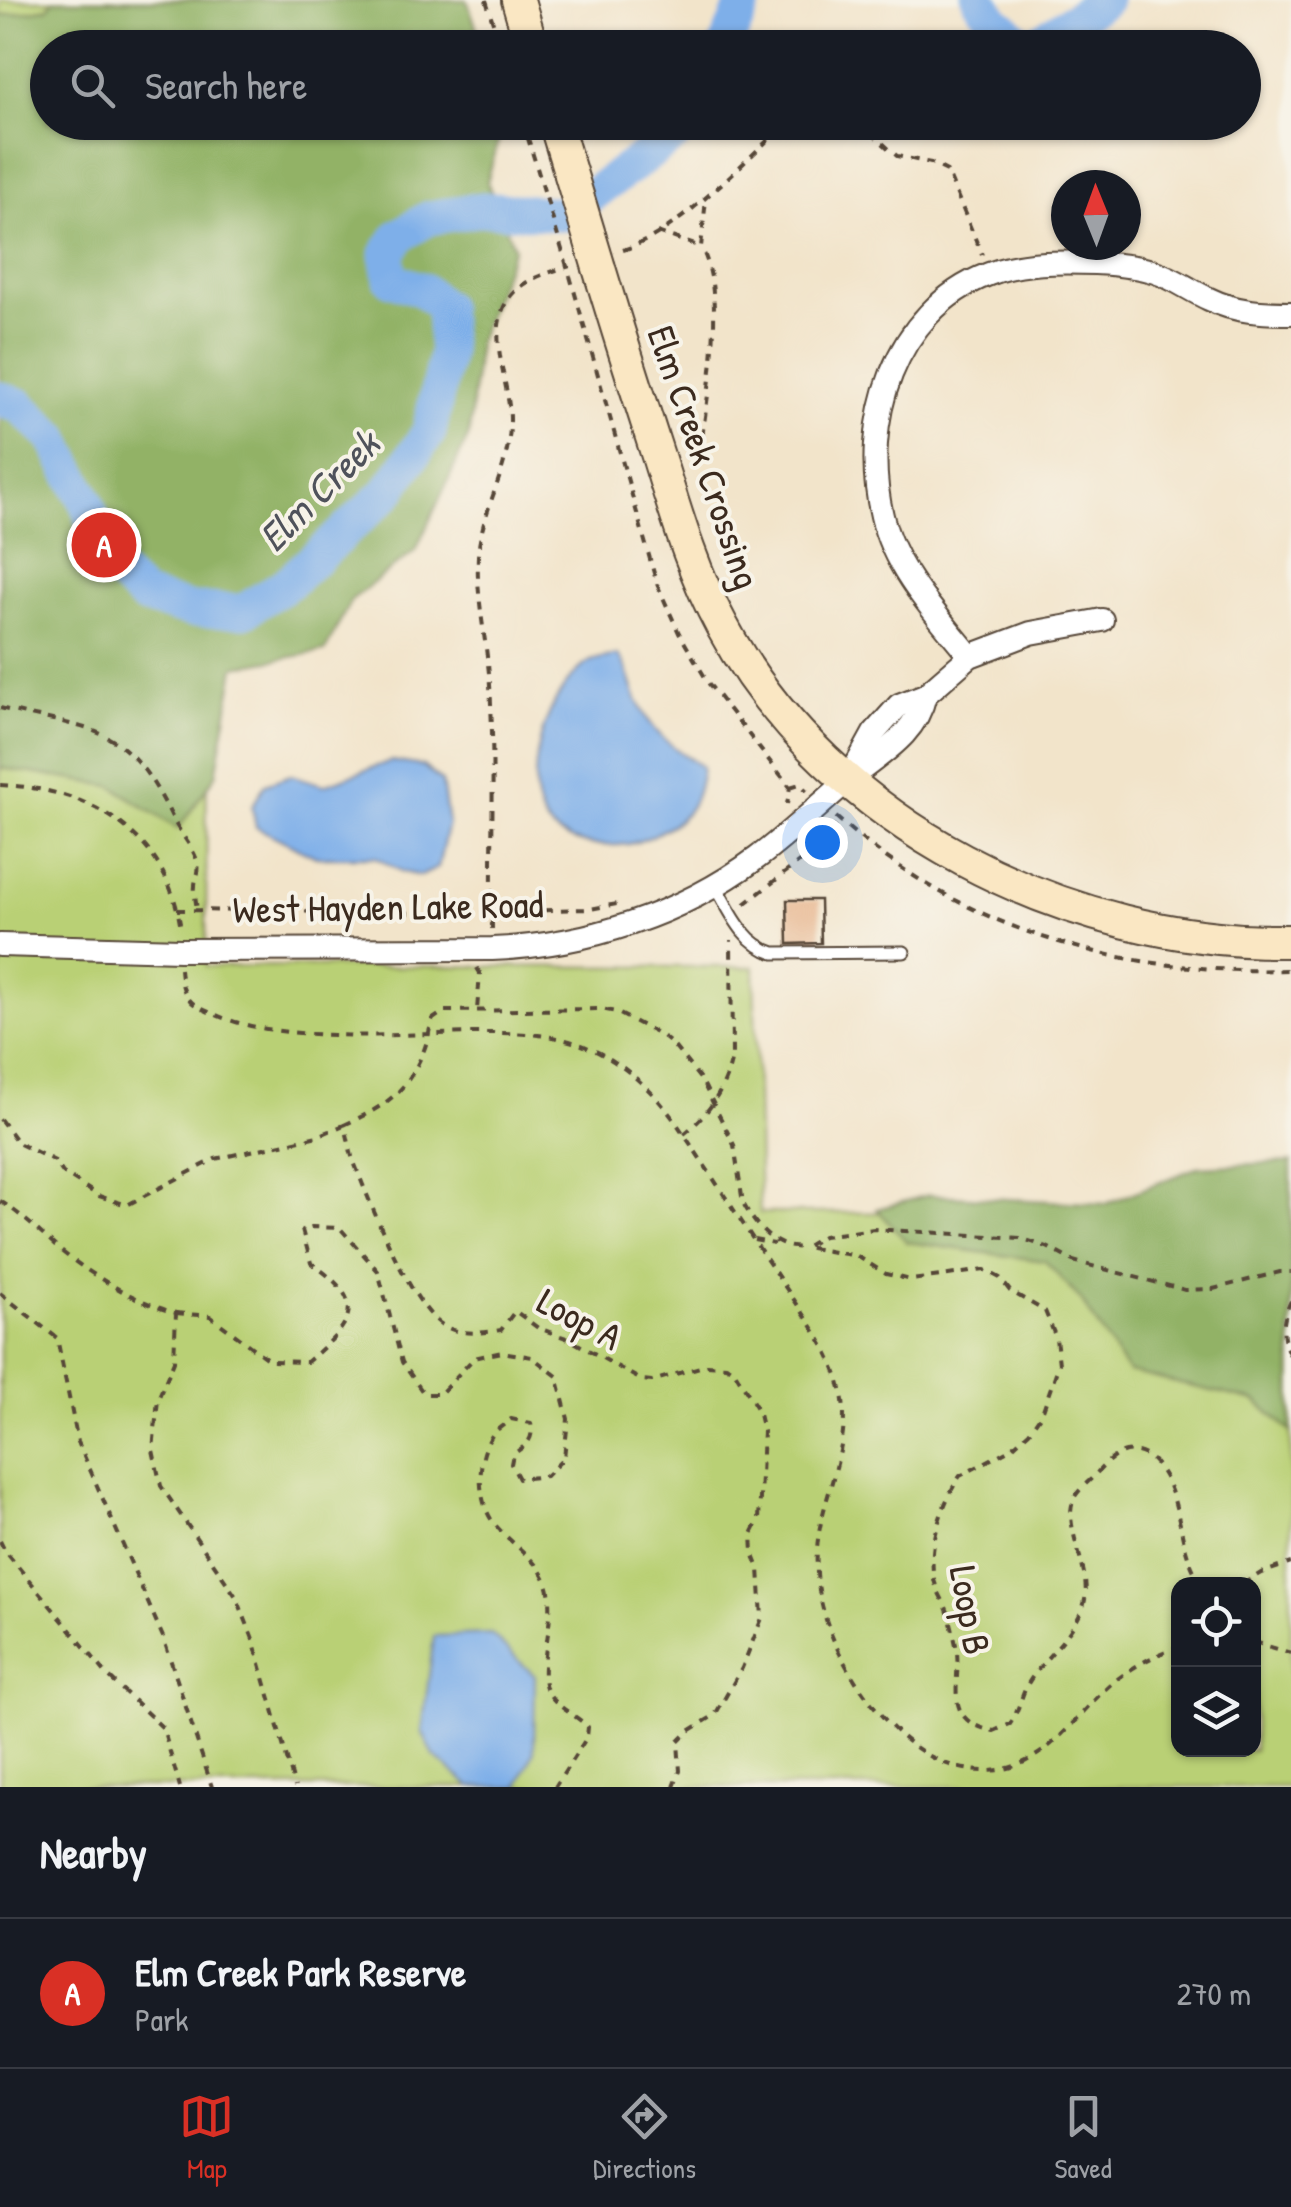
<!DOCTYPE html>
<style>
body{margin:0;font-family:"Patrick Hand",sans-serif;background:#242831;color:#f1f3f6}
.controls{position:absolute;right:30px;bottom:30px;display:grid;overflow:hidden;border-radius:20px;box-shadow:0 2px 8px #0004}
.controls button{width:90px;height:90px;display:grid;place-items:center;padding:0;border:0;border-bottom:2px solid #363941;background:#171b24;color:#f1f3f6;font:50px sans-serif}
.compass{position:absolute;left:1051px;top:170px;width:90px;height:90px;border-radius:50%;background:#171b24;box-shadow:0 2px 8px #0004;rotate:359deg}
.you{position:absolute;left:822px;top:842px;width:35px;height:35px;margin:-25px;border:8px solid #fff;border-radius:50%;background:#1a73e8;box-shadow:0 0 0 15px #1a73e833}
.badge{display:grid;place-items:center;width:65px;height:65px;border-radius:50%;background:#d93025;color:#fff;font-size:32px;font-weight:700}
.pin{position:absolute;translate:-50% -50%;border:5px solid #fff;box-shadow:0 2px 10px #0006}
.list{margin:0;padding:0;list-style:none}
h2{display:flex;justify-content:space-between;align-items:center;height:130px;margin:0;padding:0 40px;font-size:42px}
h2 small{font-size:32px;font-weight:400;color:#9ea1a6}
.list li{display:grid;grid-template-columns:65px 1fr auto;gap:30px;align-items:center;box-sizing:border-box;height:150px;padding:0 40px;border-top:2px solid #363941}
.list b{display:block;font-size:38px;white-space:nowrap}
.list p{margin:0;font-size:32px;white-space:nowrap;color:#9ea1a6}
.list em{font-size:32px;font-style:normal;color:#9ea1a6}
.icon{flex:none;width:55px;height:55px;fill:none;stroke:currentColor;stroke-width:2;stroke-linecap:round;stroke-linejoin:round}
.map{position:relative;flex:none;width:1291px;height:1787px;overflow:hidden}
.search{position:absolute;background:#171b24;box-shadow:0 2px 8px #0004;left:30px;right:30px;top:30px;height:110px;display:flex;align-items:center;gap:25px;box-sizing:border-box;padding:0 35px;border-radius:55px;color:#9ea1a6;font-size:38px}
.sheet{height:280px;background:#171b24}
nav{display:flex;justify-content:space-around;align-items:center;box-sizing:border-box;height:140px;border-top:2px solid #363941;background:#171b24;font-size:28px;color:#9ea1a6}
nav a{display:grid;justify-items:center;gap:5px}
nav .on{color:#d93025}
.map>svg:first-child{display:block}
.green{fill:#b9d075;stroke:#7a7d4a;stroke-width:2.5;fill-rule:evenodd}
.forest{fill:#92b266;stroke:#666e42;stroke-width:2.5}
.water{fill:#7eafe9;stroke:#5c6c84;stroke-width:2.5}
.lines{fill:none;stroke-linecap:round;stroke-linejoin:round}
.river{stroke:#7eafe9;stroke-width:35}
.building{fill:#e5ac80}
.lane-casing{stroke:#564638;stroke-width:15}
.street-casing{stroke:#564638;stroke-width:26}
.secondary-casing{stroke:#564638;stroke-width:36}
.path{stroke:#564638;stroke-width:4;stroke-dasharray:8 8;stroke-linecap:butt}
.lane{stroke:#fff;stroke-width:11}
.street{stroke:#fff;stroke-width:22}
.secondary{stroke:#fae7c3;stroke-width:32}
.secondary-bridge-casing{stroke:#564638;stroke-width:36;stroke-linecap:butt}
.path-bridge{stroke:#564638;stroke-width:4;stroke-dasharray:8 8;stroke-linecap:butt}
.secondary-bridge{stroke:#fae7c3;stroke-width:32}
.labels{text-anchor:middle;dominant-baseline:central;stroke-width:8;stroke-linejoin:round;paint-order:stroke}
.street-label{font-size:38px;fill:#3b2a1e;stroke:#f7f3e8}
.water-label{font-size:40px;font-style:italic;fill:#4f525b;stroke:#f7f3e8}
</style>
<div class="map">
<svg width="1291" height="1787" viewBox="0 0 1291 1787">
<rect width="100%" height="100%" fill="#f7f3e8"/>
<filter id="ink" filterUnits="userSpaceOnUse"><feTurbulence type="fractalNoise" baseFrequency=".01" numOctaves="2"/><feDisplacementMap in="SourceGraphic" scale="20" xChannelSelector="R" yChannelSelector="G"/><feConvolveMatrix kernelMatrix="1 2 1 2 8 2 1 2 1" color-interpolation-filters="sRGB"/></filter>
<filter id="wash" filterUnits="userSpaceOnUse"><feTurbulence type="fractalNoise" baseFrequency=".0048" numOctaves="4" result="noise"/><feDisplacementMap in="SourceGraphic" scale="40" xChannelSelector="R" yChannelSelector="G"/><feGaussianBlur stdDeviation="2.25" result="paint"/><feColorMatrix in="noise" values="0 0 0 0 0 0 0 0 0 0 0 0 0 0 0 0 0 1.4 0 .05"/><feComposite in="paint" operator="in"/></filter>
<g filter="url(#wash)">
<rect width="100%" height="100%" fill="#f2e4ca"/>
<path class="green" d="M0 0H210L48 48V122L209 123 206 966 754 967 760 1213 1291 1212V1787H0ZM1178 1584H1254V1750H1178Z"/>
<g class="forest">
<polygon points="53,0 467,0 483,47 48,48 48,122 503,123 487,182 514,247 478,341 469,435 416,550 351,600 325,651 235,667 216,775 178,829 112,786 0,768 0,16 48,8"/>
<polygon points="1291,1162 1291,1432 1256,1401 1128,1372 1081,1300 1045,1261 907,1242 877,1209 929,1195 1106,1204 1198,1167"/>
</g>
<g class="water">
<path d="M618 655C629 668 630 684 637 699 653 735 671 746 702 767 697 808 687 818 652 836 633 845 621 846 600 845 579 844 552 837 542 815 522 770 548 689 589 662 596 658 610 657 618 655Z"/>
<polygon points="391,761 423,766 442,782 448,823 438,868 421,876 403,872 375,857 316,857 256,827 252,807 265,784 291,775 324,785"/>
<polygon points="491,1634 535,1676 534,1751 518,1787 471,1787 434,1756 422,1731 434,1636"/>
</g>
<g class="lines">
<g class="river">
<polyline points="979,0 995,21 1029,48"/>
<polyline points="725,48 745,0"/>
<polyline points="1029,48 1104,0"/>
<polyline points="0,399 19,405 54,438 86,501 109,565 144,597 192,610 244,611 289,582 388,492 429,432 446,352 443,307 423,290 391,279 387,254 399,236 429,218 482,209 565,214 675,135 683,122"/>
</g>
</g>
<g id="blocks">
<polygon class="building" points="787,900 820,900 821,943 788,944"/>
</g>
</g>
<g filter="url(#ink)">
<use href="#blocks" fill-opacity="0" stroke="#564638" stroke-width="2.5"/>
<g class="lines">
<g class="lane-casing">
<path id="lane" d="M715 885C730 911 743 944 774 953L904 952"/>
</g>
<g class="street-casing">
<g id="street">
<path d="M970 656C937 615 894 570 882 516 860 423 893 311 989 274 1021 261 1061 262 1095 263 1113 264 1137 266 1155 272 1174 278 1191 291 1209 299 1235 312 1263 313 1291 313"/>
<polyline points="852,773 874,733 899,705 925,695 970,656 1031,633 1102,620"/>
<path d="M0 945 180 950 492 949C587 945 680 915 757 858 788 835 816 808 845 783 876 755 915 739 925 695"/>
</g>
</g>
<g class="secondary-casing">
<g id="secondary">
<polyline points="518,0 532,48"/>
<path d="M599 268C618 331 638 394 658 456 676 514 693 573 722 626 828 825 1070 945 1291 941"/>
</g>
</g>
<g class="path">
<polyline points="486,0 501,48"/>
<polyline points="859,122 897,156 931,163 947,171 982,255"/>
<polyline points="657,232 701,247 706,199"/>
<path d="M623 250C679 233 742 162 788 122"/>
<polyline points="570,276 657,584 679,633 709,684 790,787 787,804"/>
<path d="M691 463 699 459C706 403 728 296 701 247"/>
<path d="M0 708C94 732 124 720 172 817 179 833 195 849 198 864 200 874 195 877 195 886 194 894 196 902 197 909"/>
<path d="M0 785C90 788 168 834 181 930"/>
<polyline points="790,787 800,784 807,791"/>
<path d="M836 817C966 933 1121 975 1291 970"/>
<polyline points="745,904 808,855 839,822"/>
<polyline points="177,910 438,913 590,909 617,904"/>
<path d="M492 929C491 848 495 766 490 685 487 642 476 599 478 556 481 510 510 469 510 423 511 387 489 344 503 309 514 281 544 274 570 266"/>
<polyline points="477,968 480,973 477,1010"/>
<path d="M180 969C181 979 182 991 189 999 195 1007 207 1011 216 1015 284 1044 399 1034 474 1033 508 1033 543 1032 576 1043 621 1058 658 1094 683 1133 714 1179 744 1226 775 1272 796 1304 823 1337 836 1373 857 1428 831 1474 820 1527 805 1602 842 1674 892 1727 919 1755 959 1776 999 1770 1049 1762 1075 1716 1110 1685 1130 1668 1154 1655 1178 1647"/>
<path d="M0 1119 18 1143 55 1161 63 1173 99 1196 127 1205 215 1159 318 1136 344 1125C349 1137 349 1150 354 1162 369 1201 409 1302 441 1324 458 1336 482 1333 501 1330L515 1311 538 1328 569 1339 641 1380 652 1381 707 1365 726 1366 735 1372 758 1410 763 1431 759 1520 752 1534 753 1553 759 1568 762 1618 742 1668 715 1715 689 1731 678 1742 680 1771 674 1787"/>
<path d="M344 1125C385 1106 406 1094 424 1050 428 1040 429 1029 433 1019L445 1011 601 1009 616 1012 662 1036 672 1044 702 1081 734 1145 743 1203C756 1227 775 1251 805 1247"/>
<path d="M684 1134C709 1114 726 1088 732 1057L731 940"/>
<path d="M0 1201C21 1214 36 1229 54 1245 85 1272 137 1303 176 1313L174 1361 158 1399 153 1450 161 1486 237 1598 253 1639 295 1787"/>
<polyline points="754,1240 774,1244"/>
<polyline points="0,1293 57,1338 78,1442 163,1637 212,1787"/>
<path d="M1291 1301C1282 1319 1280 1339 1291 1357"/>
<path d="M176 1313 210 1316 270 1361 307 1362C353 1323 370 1303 311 1263L302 1230 312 1227 340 1228 378 1271 402 1362 424 1394H440L474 1358 502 1352 532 1357 557 1376 568 1419 564 1458 546 1476 519 1479 511 1464 513 1454C527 1445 534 1440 531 1423L511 1419C505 1424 497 1429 493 1434 476 1457 477 1500 493 1522 508 1542 533 1555 545 1579 561 1611 534 1668 548 1692 558 1709 575 1714 588 1727L587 1737 555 1787"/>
<polyline points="0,1541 5,1551 110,1678 163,1728 180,1787"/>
<path d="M1202 1584C1174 1547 1186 1492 1150 1458 1139 1449 1125 1450 1114 1457 1106 1462 1099 1471 1092 1478 1087 1483 1080 1489 1076 1495 1058 1523 1096 1573 1083 1607 1072 1637 1045 1656 1029 1682 1021 1695 1019 1711 1010 1724L994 1731C939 1721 963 1682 956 1645 953 1632 951 1619 946 1607 942 1598 936 1589 934 1579 928 1545 942 1503 960 1476L1010 1449 1029 1432 1042 1413 1059 1364 1056 1338 1045 1311 1010 1291 1000 1278 985 1270 911 1280 886 1274 857 1256 805 1247 823 1236 874 1229 1020 1238 1047 1247 1073 1261 1185 1290 1213 1289 1280 1272H1291"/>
<polyline points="1243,1584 1261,1573 1291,1563"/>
<polyline points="1254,1642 1291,1653"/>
</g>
<use href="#lane" class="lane"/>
<use href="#street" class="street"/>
<use href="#secondary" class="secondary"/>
<g class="secondary-bridge-casing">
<polyline id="secondary-bridge" points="555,122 599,268"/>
</g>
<polyline class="path-bridge" points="523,122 570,276"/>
<use href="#secondary-bridge" class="secondary-bridge"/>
</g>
</g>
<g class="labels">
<g class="street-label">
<text transform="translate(705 457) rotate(71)">Elm Creek Crossing</text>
<text transform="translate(388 906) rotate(-1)">West Hayden Lake Road</text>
<text transform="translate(580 1318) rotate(28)">Loop A</text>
<text transform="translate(971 1610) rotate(80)">Loop B</text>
</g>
<g class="water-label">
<text transform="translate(318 490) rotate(-45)">Elm Creek</text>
</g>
</g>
</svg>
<div class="controls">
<button><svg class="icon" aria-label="locate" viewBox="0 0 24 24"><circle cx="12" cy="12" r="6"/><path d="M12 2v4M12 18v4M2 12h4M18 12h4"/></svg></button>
<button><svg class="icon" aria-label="layers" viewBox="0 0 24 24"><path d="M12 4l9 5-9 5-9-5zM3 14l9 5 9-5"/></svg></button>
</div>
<svg class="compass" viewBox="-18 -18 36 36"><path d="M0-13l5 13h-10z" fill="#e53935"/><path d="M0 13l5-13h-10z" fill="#9ea1a6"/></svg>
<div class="you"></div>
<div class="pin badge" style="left:104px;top:545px">A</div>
<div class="search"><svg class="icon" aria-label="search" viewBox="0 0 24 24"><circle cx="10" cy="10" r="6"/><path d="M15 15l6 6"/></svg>Search here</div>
</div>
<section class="sheet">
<h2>Nearby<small></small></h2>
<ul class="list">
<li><span class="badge">A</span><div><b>Elm Creek Park Reserve</b><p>Park</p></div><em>270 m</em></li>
</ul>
</section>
<nav>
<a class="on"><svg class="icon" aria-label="map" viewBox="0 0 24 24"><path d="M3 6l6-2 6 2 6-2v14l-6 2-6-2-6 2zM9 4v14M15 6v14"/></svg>Map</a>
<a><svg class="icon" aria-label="directions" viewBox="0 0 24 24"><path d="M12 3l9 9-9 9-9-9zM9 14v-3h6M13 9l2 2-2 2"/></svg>Directions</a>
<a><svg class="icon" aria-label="saved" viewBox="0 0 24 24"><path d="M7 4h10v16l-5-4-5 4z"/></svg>Saved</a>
</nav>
